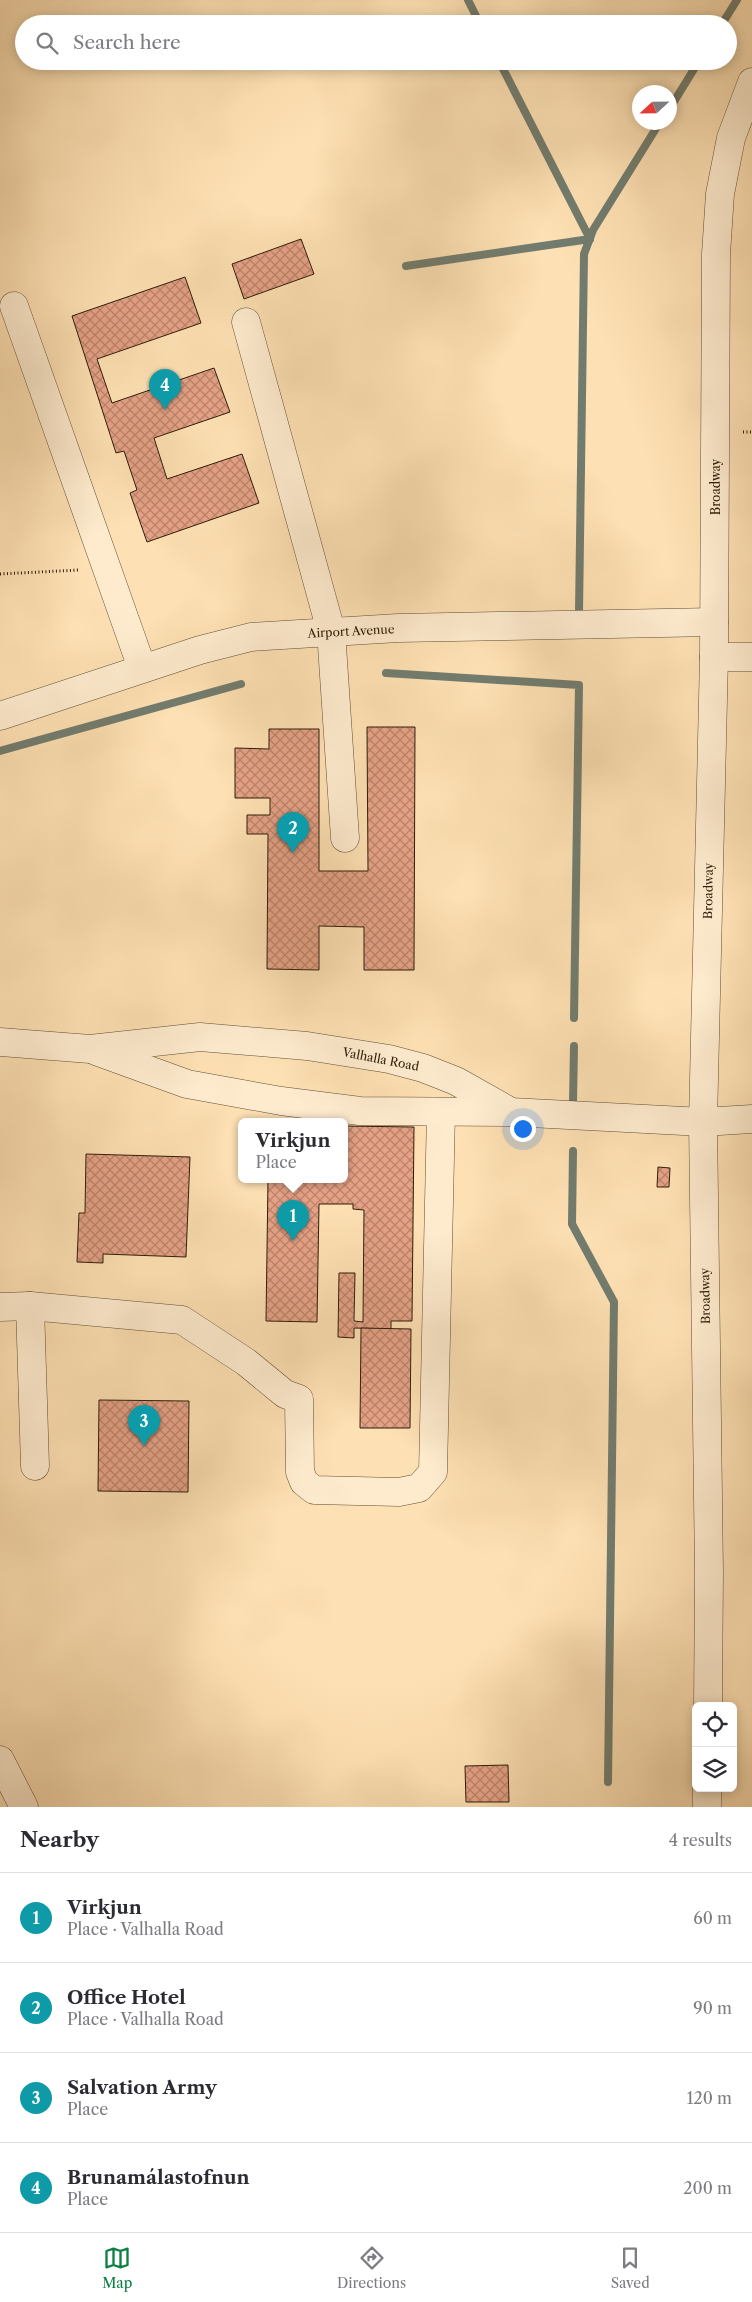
<!DOCTYPE html>
<meta charset="utf-8">
<style>
body{margin:0;font-family:"Libre Caslon Text",serif;background:#f7f7f7;color:#2b2b33}
.controls{position:absolute;right:15px;bottom:15px;display:grid;overflow:hidden;border-radius:8px;box-shadow:0 2px 12px #0003}
.controls button{width:45px;height:45px;display:grid;place-items:center;padding:0;border:0;border-bottom:1px solid #e1e1e2;background:#fff;color:#2b2b33;font:25px sans-serif}
.compass{position:absolute;left:632px;top:85px;width:45px;height:45px;border-radius:50%;background:#fff;box-shadow:0 2px 12px #0003;rotate:248deg}
.you{position:absolute;left:522px;top:1128px;width:18px;height:18px;margin:-12px;border:4px solid #fff;border-radius:50%;background:#1a73e8;box-shadow:0 0 0 8px #1a73e833}
.badge{display:grid;place-items:center;width:32px;height:32px;border-radius:50%;background:#0b8043;color:#fff;font-size:16px;font-weight:700}
.pin{position:absolute;translate:-50% -41px;filter:drop-shadow(0 1px 2px #0008)}
.pin::after{content:'';position:absolute;top:26px;width:18px;height:15px;background:inherit;clip-path:polygon(0 0,100% 0,50% 100%)}
.popup{position:absolute;left:238px;top:1118px;width:110px;height:65px;box-sizing:border-box;display:grid;place-content:center;border-radius:8px;background:#fff;filter:drop-shadow(0 1px 4px #0005);font-size:16px;white-space:nowrap;color:#7c7c81}
.popup b{font-size:19px;color:#2b2b33}
.popup::after{content:'';position:absolute;left:50%;top:100%;margin-left:-10px;border:10px solid transparent;border-top-color:#fff}
.list{margin:0;padding:0;list-style:none}
h2{display:flex;justify-content:space-between;align-items:center;height:65px;margin:0;padding:0 20px;font-size:21px}
h2 small{font-size:16px;font-weight:400;color:#7c7c81}
.list li{display:grid;grid-template-columns:32px 1fr auto;gap:15px;align-items:center;box-sizing:border-box;height:90px;padding:0 20px;border-top:1px solid #e1e1e2}
.list b{display:block;font-size:19px;white-space:nowrap}
.list p{margin:0;font-size:16px;white-space:nowrap;color:#7c7c81}
.list em{font-size:16px;font-style:normal;color:#7c7c81}
.icon{flex:none;width:28px;height:28px;fill:none;stroke:currentColor;stroke-width:2;stroke-linecap:round;stroke-linejoin:round}
.map{position:relative;flex:none;width:752px;height:1807px;overflow:hidden}
.search{position:absolute;background:#fff;box-shadow:0 2px 12px #0003;left:15px;right:15px;top:15px;height:55px;display:flex;align-items:center;gap:12px;box-sizing:border-box;padding:0 18px;border-radius:28px;color:#7c7c81;font-size:19px}
.sheet{height:425px;background:#fff}
nav{display:flex;justify-content:space-around;align-items:center;box-sizing:border-box;height:70px;border-top:1px solid #e1e1e2;background:#fff;font-size:14px;color:#7c7c81}
nav a{display:grid;justify-items:center;gap:2px}
nav .on{color:#0b8043}
.map>svg:first-child{display:block}
.lines{fill:none;stroke-linecap:round;stroke-linejoin:round}
.stream{stroke:#727c6e;stroke-width:8}
.building{fill:url(#building-cross-hatch);stroke:#2d1d09}
.minor-casing{stroke:#614e34;stroke-width:29}
.path{stroke:#2d1d09;stroke-width:3;stroke-dasharray:1 2.5;stroke-linecap:butt}
.minor{stroke:#feebce;stroke-width:28}
.labels{text-anchor:middle;dominant-baseline:central;stroke-width:5;stroke-linejoin:round;paint-order:stroke}
.street-label{font-size:12px;fill:#2d1d09;stroke:#feebce}
</style>
<div class="map">
<svg width="752" height="1807" viewBox="0 0 752 1807">
<defs>
<pattern id="building-cross-hatch" width="8" height="8" patternUnits="userSpaceOnUse" patternTransform="scale(1.25)"><rect width="8" height="8" fill="#e6a286"/><path d="M0 0l8 8M0 8l8-8" fill="none" stroke="#bb836c"/></pattern>
</defs>
<rect width="100%" height="100%" fill="#fde0b3"/>
<filter id="stains"><feTurbulence type="fractalNoise" baseFrequency=".004" numOctaves="4"/><feColorMatrix values="0 0 0 0 .2 0 0 0 0 .09 0 0 0 0 .02 0 0 0 .5 -.17"/></filter>
<radialGradient id="worn" r=".72"><stop offset=".6" stop-color="#630" stop-opacity="0"/><stop offset="1" stop-color="#630" stop-opacity=".3"/></radialGradient>
<g class="lines">
<g class="stream">
<polyline points="468,0 480,24"/>
<polyline points="722,24 737,0"/>
<polyline points="670,108 699,61"/>
<polyline points="406,266 590,239 499,61"/>
<polyline points="579,612 584,254 593,230 660,122"/>
<polyline points="386,673 579,685 574,1018"/>
<polyline points="0,751 241,684"/>
<polyline points="573,1103 574,1046"/>
<polyline points="573,1151 572,1224 614,1302 608,1782"/>
</g>
</g>
<g class="building">
<polygon points="301,239 314,274 244,299 232,264"/>
<polygon points="185,277 201,323 97,359 112,403 214,368 230,412 154,438 167,479 242,454 259,503 147,542 130,493 137,490 124,451 116,453 72,316"/>
<polygon points="367,727 415,727 414,970 364,970 364,927 319,926 319,970 267,969 268,834 247,834 247,815 270,815 270,798 235,798 235,748 269,749 269,729 319,729 319,871 368,871"/>
<polygon points="344,1126 414,1127 412,1321 391,1321 391,1329 354,1328 354,1338 338,1337 339,1273 355,1273 354,1321 363,1322 364,1210 353,1209 353,1204 319,1204 317,1322 266,1321 268,1180 344,1180"/>
<polygon points="86,1154 190,1157 186,1257 103,1254 103,1263 77,1262 79,1213 85,1213"/>
<polygon points="658,1167 670,1168 669,1187 657,1187"/>
<polygon points="361,1328 411,1329 410,1428 360,1428"/>
<polygon points="99,1400 189,1401 188,1492 98,1491"/>
<polygon points="508,1765 509,1802 466,1802 465,1766"/>
</g>
<g class="lines">
<g class="minor-casing">
<g id="minor">
<polyline points="14,306 142,668"/>
<polyline points="246,322 331,631 345,838"/>
<polyline points="714,657 752,657"/>
<polyline points="0,716 200,650 251,637 398,628 714,622"/>
<polyline points="0,1042 90,1049 200,1037 307,1046 389,1059 423,1068 456,1081 511,1112 703,1122 752,1119"/>
<polyline points="96,1051 187,1084 281,1101 360,1111 508,1112"/>
<polyline points="30,1306 35,1466"/>
<polyline points="0,1307 30,1306 182,1320 246,1362 285,1394 299,1399 300,1472 304,1482 314,1490 399,1492 419,1488 433,1472 441,1112"/>
<polyline points="708,1706 709,1572 703,1122 714,657 716,254 720,194 731,138 752,82"/>
<polyline points="0,1760 24,1807"/>
<polyline points="707,1807 707,1788"/>
</g>
</g>
<g class="path">
<polyline points="743,432 752,432"/>
<polyline points="0,574 79,570"/>
</g>
<use href="#minor" class="minor"/>
</g>
<g class="labels">
<g class="street-label">
<text transform="translate(715 487) rotate(-90)">Broadway</text>
<text transform="translate(351 631) rotate(-3)">Airport Avenue</text>
<text transform="translate(708 891) rotate(-89)">Broadway</text>
<text transform="translate(381 1059) rotate(11)">Valhalla Road</text>
<text transform="translate(705 1296) rotate(-91)">Broadway</text>
</g>
</g>
<rect width="100%" height="100%" filter="url(#stains)"/>
<rect width="100%" height="100%" fill="url(#worn)"/>
</svg>
<div class="controls">
<button><svg class="icon" aria-label="locate" viewBox="0 0 24 24"><circle cx="12" cy="12" r="6"/><path d="M12 2v4M12 18v4M2 12h4M18 12h4"/></svg></button>
<button><svg class="icon" aria-label="layers" viewBox="0 0 24 24"><path d="M12 4l9 5-9 5-9-5zM3 14l9 5 9-5"/></svg></button>
</div>
<svg class="compass" viewBox="-18 -18 36 36"><path d="M0-13l5 13h-10z" fill="#e53935"/><path d="M0 13l5-13h-10z" fill="#7c7c81"/></svg>
<div class="you"></div>
<div class="pin badge" style="left:293px;top:1241px;background:#0f9aa8">1</div>
<div class="popup"><b>Virkjun</b>Place</div>
<div class="pin badge" style="left:293px;top:853px;background:#0f9aa8">2</div>
<div class="pin badge" style="left:144px;top:1446px;background:#0f9aa8">3</div>
<div class="pin badge" style="left:165px;top:410px;background:#0f9aa8">4</div>
<div class="search"><svg class="icon" aria-label="search" viewBox="0 0 24 24"><circle cx="10" cy="10" r="6"/><path d="M15 15l6 6"/></svg>Search here</div>
</div>
<section class="sheet">
<h2>Nearby<small>4 results</small></h2>
<ul class="list">
<li><span class="badge" style="background:#0f9aa8">1</span><div><b>Virkjun</b><p>Place · Valhalla Road</p></div><em>60 m</em></li>
<li><span class="badge" style="background:#0f9aa8">2</span><div><b>Office Hotel</b><p>Place · Valhalla Road</p></div><em>90 m</em></li>
<li><span class="badge" style="background:#0f9aa8">3</span><div><b>Salvation Army</b><p>Place</p></div><em>120 m</em></li>
<li><span class="badge" style="background:#0f9aa8">4</span><div><b>Brunamálastofnun</b><p>Place</p></div><em>200 m</em></li>
</ul>
</section>
<nav>
<a class="on"><svg class="icon" aria-label="map" viewBox="0 0 24 24"><path d="M3 6l6-2 6 2 6-2v14l-6 2-6-2-6 2zM9 4v14M15 6v14"/></svg>Map</a>
<a><svg class="icon" aria-label="directions" viewBox="0 0 24 24"><path d="M12 3l9 9-9 9-9-9zM9 14v-3h6M13 9l2 2-2 2"/></svg>Directions</a>
<a><svg class="icon" aria-label="saved" viewBox="0 0 24 24"><path d="M7 4h10v16l-5-4-5 4z"/></svg>Saved</a>
</nav>
